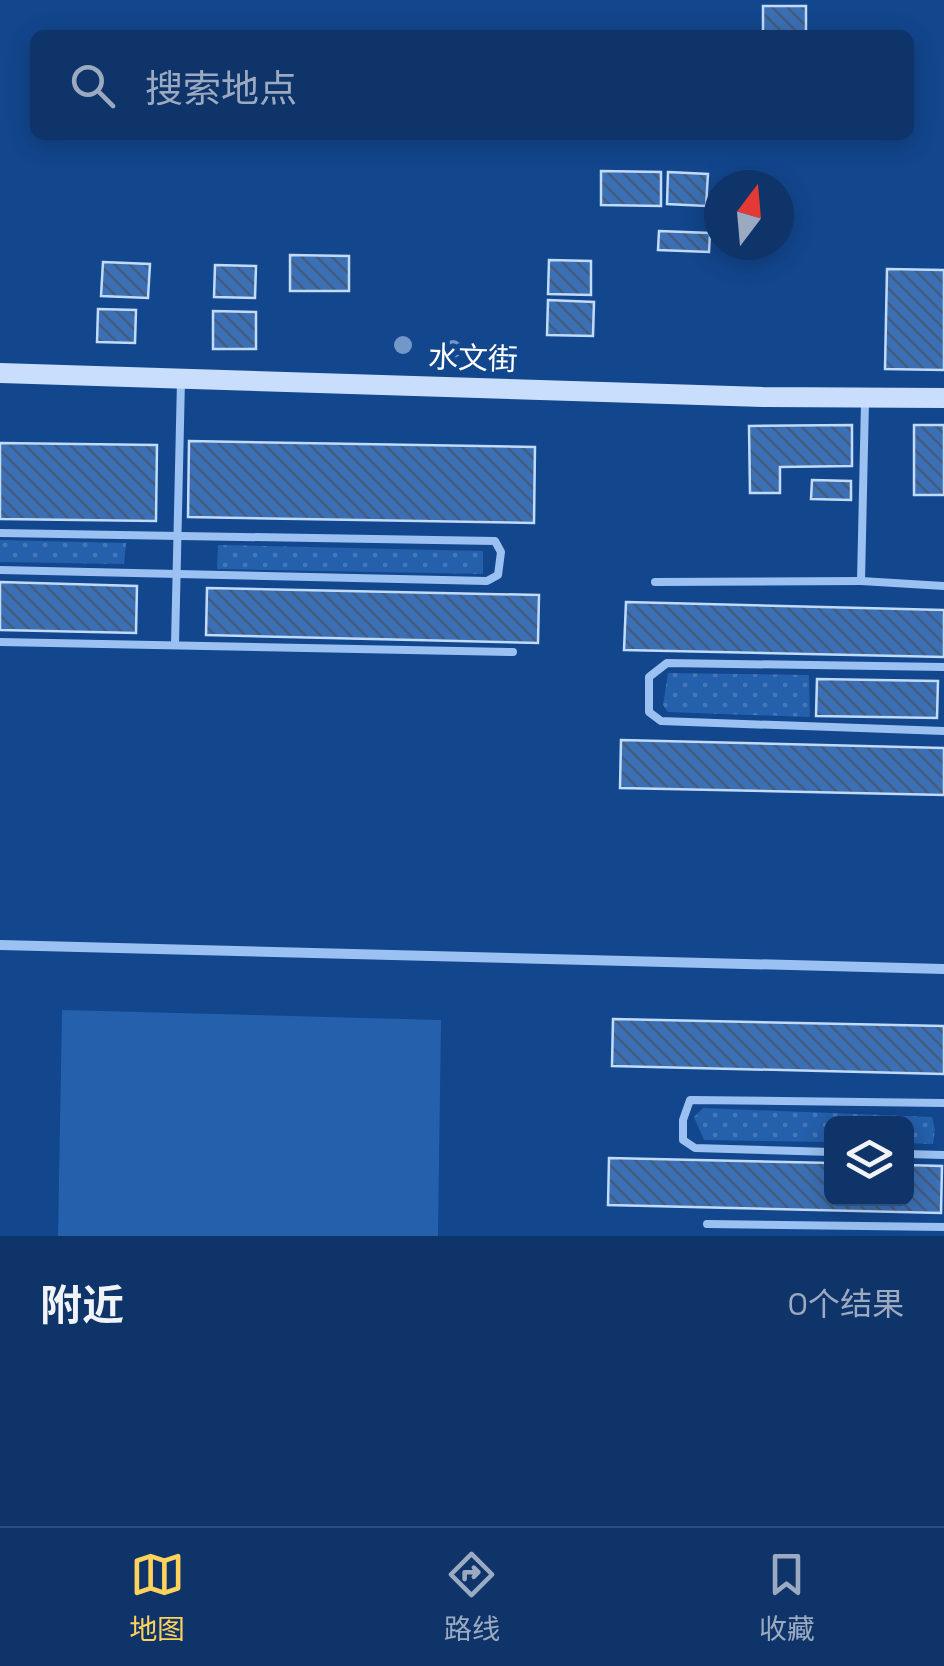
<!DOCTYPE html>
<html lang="zh">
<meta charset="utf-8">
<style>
body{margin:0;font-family:"Space Grotesk","Noto Sans SC",sans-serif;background:#1c3f72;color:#f1f3f6}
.controls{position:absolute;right:30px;bottom:30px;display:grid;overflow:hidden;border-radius:15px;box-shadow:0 5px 25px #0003}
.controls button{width:90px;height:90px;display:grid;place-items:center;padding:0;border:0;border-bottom:2px solid #2e4f7e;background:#0e346a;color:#f1f3f6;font:50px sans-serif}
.compass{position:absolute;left:704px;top:170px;width:90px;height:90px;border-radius:50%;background:#0e346a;box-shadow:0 5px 25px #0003;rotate:16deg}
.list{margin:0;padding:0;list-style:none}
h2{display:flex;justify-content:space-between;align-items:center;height:130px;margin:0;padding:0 40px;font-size:42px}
h2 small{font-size:32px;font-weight:400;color:#9baac1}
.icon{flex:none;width:55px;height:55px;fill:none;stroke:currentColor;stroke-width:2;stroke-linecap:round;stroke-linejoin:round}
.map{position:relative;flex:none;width:944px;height:1236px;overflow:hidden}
.search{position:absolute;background:#0e346a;box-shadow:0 5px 25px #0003;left:30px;right:30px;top:30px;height:110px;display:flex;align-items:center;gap:25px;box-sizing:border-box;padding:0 35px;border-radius:15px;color:#9baac1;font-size:38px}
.sheet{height:290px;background:#0e346a}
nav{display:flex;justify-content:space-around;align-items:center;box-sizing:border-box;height:140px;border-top:2px solid #2e4f7e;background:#0e346a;font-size:28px;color:#9baac1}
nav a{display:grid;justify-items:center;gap:5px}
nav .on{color:#ffd25b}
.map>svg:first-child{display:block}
.grass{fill:url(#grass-dots)}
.pitch{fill:#2460ac}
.building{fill:url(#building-back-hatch);stroke:#c1dbfc;stroke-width:2.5}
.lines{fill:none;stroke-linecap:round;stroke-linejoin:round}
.lane{stroke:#9ac1f1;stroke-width:8}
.street{stroke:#9ac1f1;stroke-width:10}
.secondary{stroke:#c9defc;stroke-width:20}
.tree{fill:#7298ca}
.labels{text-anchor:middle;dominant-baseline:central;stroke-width:10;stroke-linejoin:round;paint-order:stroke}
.street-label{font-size:30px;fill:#fff;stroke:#12468d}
</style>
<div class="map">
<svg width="944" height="1236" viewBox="0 0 944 1236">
<defs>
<pattern id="grass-dots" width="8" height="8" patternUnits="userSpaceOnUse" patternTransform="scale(2.5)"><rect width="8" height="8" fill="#2460ac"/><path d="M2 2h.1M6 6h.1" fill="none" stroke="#4578b8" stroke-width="1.8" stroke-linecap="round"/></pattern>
<pattern id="building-back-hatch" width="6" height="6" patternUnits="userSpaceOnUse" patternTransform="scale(2.5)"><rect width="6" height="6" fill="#3b70b6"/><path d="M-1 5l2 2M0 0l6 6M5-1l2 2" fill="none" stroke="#445c7c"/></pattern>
</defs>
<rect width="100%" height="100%" fill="#12468d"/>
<g class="grass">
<polygon points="0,540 126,543 124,564 0,562"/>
<polygon points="218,545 483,551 483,574 217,569"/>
<polygon points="668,673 809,675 810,717 668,712 663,705"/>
<polygon points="703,1108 932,1117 935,1129 933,1144 907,1143 906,1124 832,1124 831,1142 704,1140 694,1117"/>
</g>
<polygon class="pitch" points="62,1010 441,1020 438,1236 58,1236"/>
<g class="building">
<polygon points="763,6 806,6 806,34 763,33"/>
<polygon points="601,171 661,172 661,206 601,205"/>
<polygon points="668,172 708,174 706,206 667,204"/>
<polygon points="659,231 710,233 709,252 658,250"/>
<polygon points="290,255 349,256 349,291 290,291"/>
<polygon points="549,260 591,261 591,295 548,294"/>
<polygon points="103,262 150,264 148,298 101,296"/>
<polygon points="215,265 256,266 255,298 214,297"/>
<polygon points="887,269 944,270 944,370 885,369"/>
<polygon points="548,300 594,302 593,336 547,335"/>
<polygon points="98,309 136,310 135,343 97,342"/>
<polygon points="213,311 256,312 256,349 213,349"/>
<polygon points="852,425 852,466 780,467 780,493 750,493 749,426"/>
<rect x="914" y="425" width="30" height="70"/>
<polygon points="189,441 535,447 534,523 188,517"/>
<polygon points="0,443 157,445 156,521 0,519"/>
<polygon points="812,480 851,481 851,500 811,499"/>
<polygon points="0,582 137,586 136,633 0,630"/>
<polygon points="207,588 539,595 538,643 206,635"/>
<polygon points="626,602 944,610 944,657 624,650"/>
<polygon points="817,679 938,681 937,718 816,716"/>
<polygon points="621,740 944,748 944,795 620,788"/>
<polygon points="613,1019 944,1026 944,1074 612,1066"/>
<polygon points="609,1158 832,1163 832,1198 906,1198 906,1165 942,1166 941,1213 608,1205"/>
</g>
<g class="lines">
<g class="lane">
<polyline points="865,402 861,581 944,586"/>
<polyline points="0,533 495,541 501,552 498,575 487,581 0,570"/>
<polyline points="655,582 861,581"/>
<polyline points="0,642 513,652"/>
<polyline points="175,644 181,380"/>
<polyline points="944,667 667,663 649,677 649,712 661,721 944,731"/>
<polyline points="832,1152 695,1148 683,1140 683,1120 690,1100 944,1103"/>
<polyline points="906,1154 944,1155"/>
<polyline points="707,1224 944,1227"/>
</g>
<polyline class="street" points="0,945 944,969"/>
<polyline class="secondary" points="0,373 763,397 944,398"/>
</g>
<g class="tree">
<circle cx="403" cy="345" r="9"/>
<circle cx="453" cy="349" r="9"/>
<circle cx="511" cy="353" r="9"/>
</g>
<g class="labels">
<g class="street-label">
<text transform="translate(473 358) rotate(2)">水文街</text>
</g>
</g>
</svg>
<div class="controls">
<button><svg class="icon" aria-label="layers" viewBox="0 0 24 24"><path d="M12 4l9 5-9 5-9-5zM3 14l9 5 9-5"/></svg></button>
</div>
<svg class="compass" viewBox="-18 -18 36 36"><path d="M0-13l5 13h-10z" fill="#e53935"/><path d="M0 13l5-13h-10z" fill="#9baac1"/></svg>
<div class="search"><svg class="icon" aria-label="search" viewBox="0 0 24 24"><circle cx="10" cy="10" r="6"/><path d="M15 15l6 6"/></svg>搜索地点</div>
</div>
<section class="sheet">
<h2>附近<small>0个结果</small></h2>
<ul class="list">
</ul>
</section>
<nav>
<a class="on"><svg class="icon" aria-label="map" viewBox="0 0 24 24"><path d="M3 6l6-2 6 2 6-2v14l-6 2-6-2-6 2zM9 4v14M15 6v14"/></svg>地图</a>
<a><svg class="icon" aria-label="directions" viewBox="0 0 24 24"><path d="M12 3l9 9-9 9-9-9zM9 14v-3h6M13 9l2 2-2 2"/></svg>路线</a>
<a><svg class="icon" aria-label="saved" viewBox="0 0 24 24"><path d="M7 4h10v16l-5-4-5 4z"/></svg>收藏</a>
</nav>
